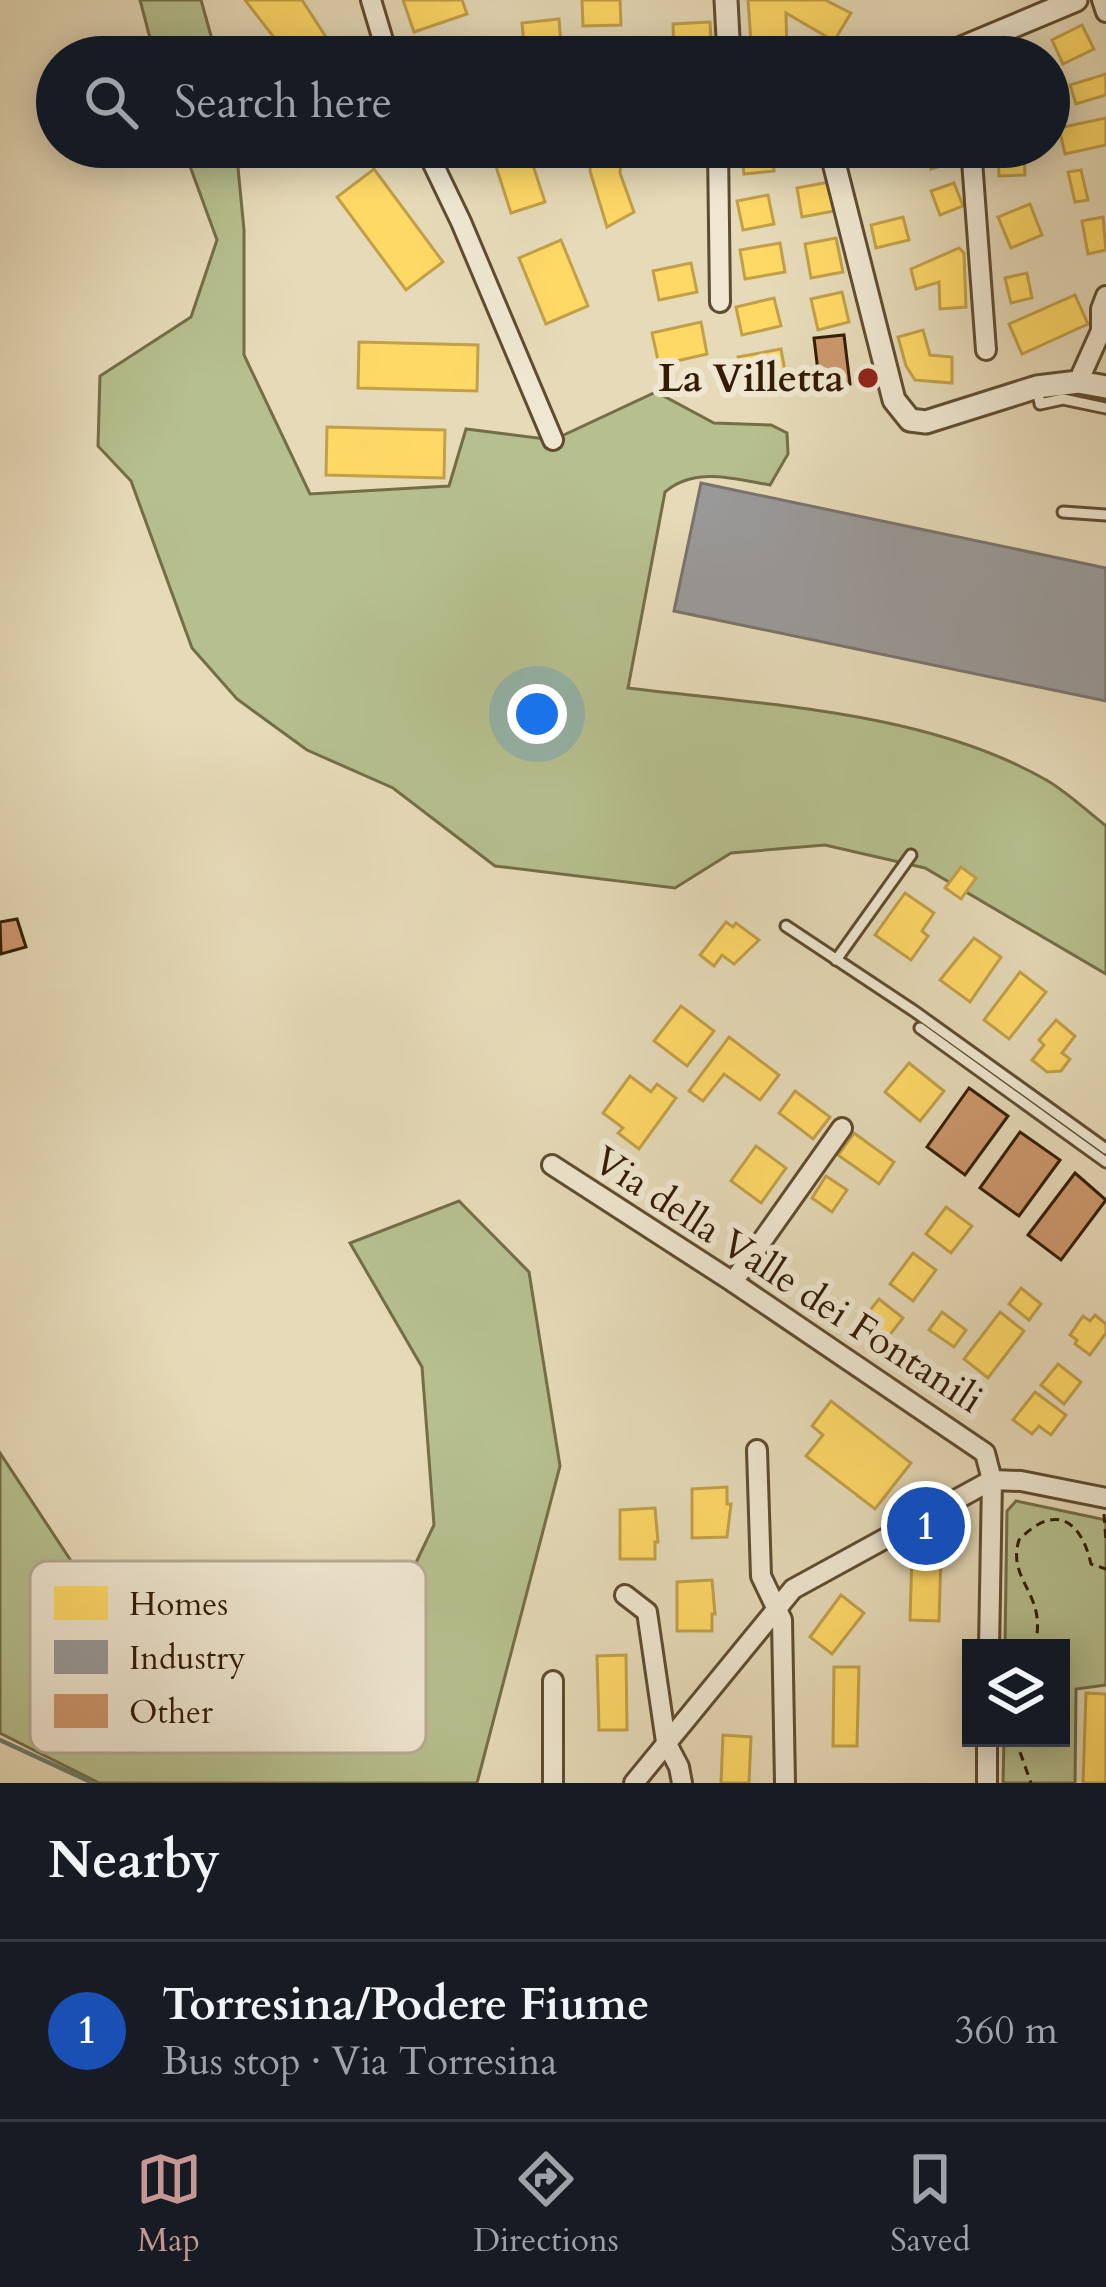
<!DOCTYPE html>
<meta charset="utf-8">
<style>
body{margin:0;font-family:Cardo,serif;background:#242831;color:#f1f3f6}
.controls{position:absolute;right:36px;bottom:36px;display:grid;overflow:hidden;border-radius:0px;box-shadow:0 6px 30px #0003}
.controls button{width:108px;height:108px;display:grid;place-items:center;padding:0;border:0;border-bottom:3px solid #363941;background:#171b24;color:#f1f3f6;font:60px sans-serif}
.you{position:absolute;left:537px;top:714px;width:42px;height:42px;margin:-30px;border:9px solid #fff;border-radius:50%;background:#1a73e8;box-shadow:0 0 0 18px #1a73e833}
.badge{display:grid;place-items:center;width:78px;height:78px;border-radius:50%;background:#c59692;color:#fff;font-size:39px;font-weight:700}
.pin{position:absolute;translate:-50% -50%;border:6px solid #fff;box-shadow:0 3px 12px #0006}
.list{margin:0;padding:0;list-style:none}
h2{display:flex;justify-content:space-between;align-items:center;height:156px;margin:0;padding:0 48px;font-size:51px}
h2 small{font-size:39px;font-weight:400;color:#9ea1a6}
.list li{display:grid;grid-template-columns:78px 1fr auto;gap:36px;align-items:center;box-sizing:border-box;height:180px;padding:0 48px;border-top:3px solid #363941}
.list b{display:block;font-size:45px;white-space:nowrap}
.list p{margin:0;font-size:39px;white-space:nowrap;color:#9ea1a6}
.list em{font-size:39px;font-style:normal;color:#9ea1a6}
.icon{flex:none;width:66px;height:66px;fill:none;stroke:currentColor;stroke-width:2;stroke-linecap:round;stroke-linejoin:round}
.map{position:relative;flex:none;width:1106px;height:1783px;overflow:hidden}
.search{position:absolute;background:#171b24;box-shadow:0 6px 30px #0003;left:36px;right:36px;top:36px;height:132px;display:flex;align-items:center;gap:30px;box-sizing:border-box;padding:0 42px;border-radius:66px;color:#9ea1a6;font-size:45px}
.sheet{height:336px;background:#171b24}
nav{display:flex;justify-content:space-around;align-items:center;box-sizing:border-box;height:168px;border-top:3px solid #363941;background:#171b24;font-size:33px;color:#9ea1a6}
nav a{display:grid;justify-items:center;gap:6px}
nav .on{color:#c59692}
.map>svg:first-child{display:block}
.green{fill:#b6bf8e;stroke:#746e48;stroke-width:3}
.homes{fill:#ffd966;stroke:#c2a048;stroke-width:3}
.industry{fill:#999;stroke:#7a746c;stroke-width:3}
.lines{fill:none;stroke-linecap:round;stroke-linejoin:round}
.stream{stroke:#6e7b6c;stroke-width:4.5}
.building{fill:#cc976c;stroke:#331c03;stroke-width:3}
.service-casing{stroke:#604c30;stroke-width:15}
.minor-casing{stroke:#604c30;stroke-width:24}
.tertiary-casing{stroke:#604c30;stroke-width:27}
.path{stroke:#331c03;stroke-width:3;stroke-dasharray:9 6;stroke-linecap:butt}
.service{stroke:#efe7d1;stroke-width:9}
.minor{stroke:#efe7d1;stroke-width:18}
.tertiary{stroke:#efe7d1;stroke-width:21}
.poi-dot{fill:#8f2418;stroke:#efe7d1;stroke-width:4.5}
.labels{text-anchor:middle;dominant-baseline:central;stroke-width:12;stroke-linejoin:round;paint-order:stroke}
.poi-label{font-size:39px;font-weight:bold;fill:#331c03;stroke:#efe7d1;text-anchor:end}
.street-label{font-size:39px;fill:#331c03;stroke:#efe7d1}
.key{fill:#efe7d1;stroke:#b7aa93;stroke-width:3}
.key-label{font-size:33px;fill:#331c03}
</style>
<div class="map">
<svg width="1106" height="1783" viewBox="0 0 1106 1783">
<rect width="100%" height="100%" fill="#e6dab8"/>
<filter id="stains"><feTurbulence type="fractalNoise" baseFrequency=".00167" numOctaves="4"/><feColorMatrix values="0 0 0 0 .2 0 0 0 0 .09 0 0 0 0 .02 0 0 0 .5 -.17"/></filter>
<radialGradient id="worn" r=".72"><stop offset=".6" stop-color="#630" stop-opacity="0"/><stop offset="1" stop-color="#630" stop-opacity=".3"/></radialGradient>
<g class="green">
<polygon points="140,0 201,0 217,57 155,57"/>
<path d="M183 147H236L244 230V355L310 494 449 486 466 429 553 440 656 392 714 423 771 425 787 433 788 454 770 485C735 479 695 466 665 492L628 688C764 705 928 711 1048 781 1068 793 1087 811 1106 826V974L925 868 825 845 731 853 675 888 495 866 393 788 307 750 237 699 192 648 131 481 98 446 100 376 191 317 217 240Z"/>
<polygon points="459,1201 529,1272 560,1466 477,1783 99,1783 0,1733 0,1453 79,1573 232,1682 358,1684 434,1525 422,1367 350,1243"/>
<polygon points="1016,1501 1106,1520 1106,1685 1076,1689 1075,1783 1003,1783 1004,1738 1061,1738 1061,1648 1005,1648 1007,1511"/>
</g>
<g class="homes">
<polygon points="245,0 302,0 339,57 289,57"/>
<polygon points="403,0 462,0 467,14 414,32"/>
<polygon points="582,0 620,0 621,25 583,26"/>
<polygon points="748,0 825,0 851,13 834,41 786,13 787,56 752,56"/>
<polygon points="559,19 562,57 525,57 522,23"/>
<polygon points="710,22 712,57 674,57 673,24"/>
<polygon points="1082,25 1094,49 1063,64 1052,40"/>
<rect x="583" y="51" width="64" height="6"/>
<polygon points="1106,74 1106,95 1076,104 1070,85"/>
<polygon points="1106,118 1106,145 1065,154 1059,128"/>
<polygon points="513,147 527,147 545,202 511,213 492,154"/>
<polygon points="591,147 622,147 620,173 634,212 607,227 590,171"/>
<polygon points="741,147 772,147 774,171 744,174"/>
<polygon points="791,147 818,147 820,160 794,165"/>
<polygon points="925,147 954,147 958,161 931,169"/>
<polygon points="1024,149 1025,175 999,176 998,150"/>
<polygon points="374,169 443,262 406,290 337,197"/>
<polygon points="1081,170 1088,200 1075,202 1068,172"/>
<polygon points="829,182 834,211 802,217 797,188"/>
<polygon points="954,183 963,206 940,215 931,191"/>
<polygon points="768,195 774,224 743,230 737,201"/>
<polygon points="1030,204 1042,235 1011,248 998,217"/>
<polygon points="903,217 909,240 876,248 871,225"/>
<polygon points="1103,217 1106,250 1088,254 1082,221"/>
<polygon points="836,238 843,272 811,278 805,244"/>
<polygon points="561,240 588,306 546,324 519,258"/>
<polygon points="780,243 785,272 745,279 740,250"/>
<polygon points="959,248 964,253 966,307 940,309 939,282 916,289 911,269"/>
<polygon points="691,263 697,292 659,300 653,271"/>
<polygon points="1027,273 1032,298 1011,303 1005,278"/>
<polygon points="842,292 849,322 818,330 811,299"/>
<polygon points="1075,295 1088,324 1022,354 1009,324"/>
<polygon points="774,298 781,326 742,335 736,307"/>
<polygon points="701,322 707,354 659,365 652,333"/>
<polygon points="923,330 930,355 952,357 952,383 915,380 906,366 898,337"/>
<polygon points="359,342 478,345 477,391 358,388"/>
<polygon points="781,349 787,382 744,389 738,357"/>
<polygon points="327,427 445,430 444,478 326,475"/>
<polygon points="961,867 976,878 961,899 945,888"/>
<polygon points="905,893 934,913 922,931 928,936 911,960 875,935"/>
<polygon points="726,922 733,927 736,923 759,940 734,964 722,955 714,966 700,955"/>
<polygon points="974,938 1001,957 970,1002 940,980"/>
<polygon points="1020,972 1046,992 1009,1039 984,1020"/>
<polygon points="681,1006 714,1031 687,1066 654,1041"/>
<polygon points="1056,1020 1075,1036 1062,1053 1070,1059 1061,1071 1047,1072 1032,1060 1044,1045 1039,1040"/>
<polygon points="729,1037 779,1075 760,1100 724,1074 703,1101 689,1091"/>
<polygon points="909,1063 944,1091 920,1121 885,1092"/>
<polygon points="630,1076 651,1092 657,1084 676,1098 639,1149 618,1133 623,1128 603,1113"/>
<polygon points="795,1091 830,1117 813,1139 779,1113"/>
<polygon points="854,1133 894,1162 879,1184 838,1155"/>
<polygon points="756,1146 786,1168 761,1203 731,1181"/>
<polygon points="826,1176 847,1190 832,1212 812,1198"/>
<polygon points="946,1207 972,1226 951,1253 926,1234"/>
<polygon points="913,1253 936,1270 913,1301 890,1284"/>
<polygon points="1021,1288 1041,1304 1029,1320 1009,1304"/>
<polygon points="879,1299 903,1318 881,1346 857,1327"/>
<polygon points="942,1312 966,1330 954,1347 929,1330"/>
<polygon points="1000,1312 1024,1331 988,1378 964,1359"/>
<polygon points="1095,1315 1106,1324 1106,1333 1090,1355 1075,1344 1077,1340 1070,1335 1083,1316 1090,1321"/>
<polygon points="1058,1364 1081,1382 1064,1404 1041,1385"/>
<polygon points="1035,1392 1066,1415 1051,1435 1039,1426 1032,1434 1013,1420"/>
<polygon points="831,1401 911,1463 875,1509 806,1456 823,1435 812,1426"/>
<polygon points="727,1487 727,1504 731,1504 727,1537 692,1538 692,1489"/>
<polygon points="655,1508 658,1542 655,1542 655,1559 620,1559 620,1510"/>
<polygon points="912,1554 941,1555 939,1621 910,1620"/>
<polygon points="712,1580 715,1614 712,1614 712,1631 677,1631 677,1582"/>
<polygon points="841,1595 864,1613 832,1654 810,1637"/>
<polygon points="626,1655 627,1730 599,1730 597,1656"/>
<polygon points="834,1667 859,1667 857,1746 833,1746"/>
<polygon points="1086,1693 1106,1694 1106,1783 1083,1783"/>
<polygon points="723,1735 751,1737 749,1783 721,1783"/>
</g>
<polygon class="industry" points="701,483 1106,568 1106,701 674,611"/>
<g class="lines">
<polyline class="stream" points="0,1740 93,1783"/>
</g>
<g class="building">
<polygon points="844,335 850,384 820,388 814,338"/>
<polygon points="17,919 26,947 1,954 0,922"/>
<polygon points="969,1088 1008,1116 965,1175 927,1147"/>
<polygon points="1020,1132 1060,1160 1019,1216 980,1188"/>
<polygon points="1075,1173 1106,1200 1061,1260 1028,1235"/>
</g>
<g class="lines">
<g class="service-casing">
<g id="service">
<polyline points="1037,387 1040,404 1063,399 1106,408"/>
<polyline points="1063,512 1106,515"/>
<polyline points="786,926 914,1011 1106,1149"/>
<polyline points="836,960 911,855"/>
<polyline points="920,1028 1106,1162"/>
</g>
</g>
<g class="minor-casing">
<g id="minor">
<polyline points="371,0 388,57"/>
<polyline points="1102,0 1106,12"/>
<polyline points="425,147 461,222 553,440"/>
<polyline points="718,147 720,302"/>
<polyline points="971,147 986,350"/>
<polyline points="1078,382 1101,331 1101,309 1106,296"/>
<polyline points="552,1165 733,1282 985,1453 992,1480 989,1648"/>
<polyline points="733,1282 842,1128"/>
<polyline points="757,1450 761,1576 782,1620 785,1783"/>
<polyline points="625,1595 647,1612 666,1742 679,1767 682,1783"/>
<polyline points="553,1681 553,1783"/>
<polyline points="634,1783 793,1589 992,1480 1021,1481 1106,1498"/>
<polyline points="987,1783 987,1738"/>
</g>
</g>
<g class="tertiary-casing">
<g id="tertiary">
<polyline points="726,0 729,57"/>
<polyline points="940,57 1076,0"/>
<polyline points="830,147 894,400 910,420 926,422 1037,387 1078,382 1106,387"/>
</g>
</g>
<g class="path">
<polyline points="1104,1514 1106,1542"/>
<path d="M1034 1648C1050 1594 1006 1582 1019 1540 1054 1503 1081 1519 1091 1564L1106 1569"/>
<polyline points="1015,1738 1031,1783"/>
</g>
<use href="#service" class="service"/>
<use href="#minor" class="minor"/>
<use href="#tertiary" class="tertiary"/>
</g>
<circle class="poi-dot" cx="868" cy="378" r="12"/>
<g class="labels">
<g class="poi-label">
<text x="844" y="378">La Villetta</text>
</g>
<g class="street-label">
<text transform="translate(788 1280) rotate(33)">Via della Valle dei Fontanili</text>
</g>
</g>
<rect x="30" y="1561" width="396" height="192" rx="18" class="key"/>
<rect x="54" y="1586" width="54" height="34" fill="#ffd966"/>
<rect x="54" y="1640" width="54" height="34" fill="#999"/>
<rect x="54" y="1694" width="54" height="34" fill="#cc976c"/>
<g class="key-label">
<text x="129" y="1615">Homes</text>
<text x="129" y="1669">Industry</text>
<text x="129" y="1723">Other</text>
</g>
<rect width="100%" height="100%" filter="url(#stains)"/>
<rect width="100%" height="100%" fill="url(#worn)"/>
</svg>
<div class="controls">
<button><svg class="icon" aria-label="layers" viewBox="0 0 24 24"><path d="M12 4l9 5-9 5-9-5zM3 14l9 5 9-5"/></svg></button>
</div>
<div class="you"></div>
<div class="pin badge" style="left:926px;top:1526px;background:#1a4fb4">1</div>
<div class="search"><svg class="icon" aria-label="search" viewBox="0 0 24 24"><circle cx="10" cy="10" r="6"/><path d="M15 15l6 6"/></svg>Search here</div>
</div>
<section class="sheet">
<h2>Nearby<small></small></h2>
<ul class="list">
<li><span class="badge" style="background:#1a4fb4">1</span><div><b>Torresina/Podere Fiume</b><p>Bus stop · Via Torresina</p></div><em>360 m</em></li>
</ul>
</section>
<nav>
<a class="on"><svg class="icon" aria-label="map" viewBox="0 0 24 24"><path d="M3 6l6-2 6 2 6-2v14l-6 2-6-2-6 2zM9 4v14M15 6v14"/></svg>Map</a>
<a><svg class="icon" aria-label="directions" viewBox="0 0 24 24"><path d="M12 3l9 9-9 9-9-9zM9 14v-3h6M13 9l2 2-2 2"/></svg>Directions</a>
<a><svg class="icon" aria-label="saved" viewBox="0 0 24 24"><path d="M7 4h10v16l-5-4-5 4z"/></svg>Saved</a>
</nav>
